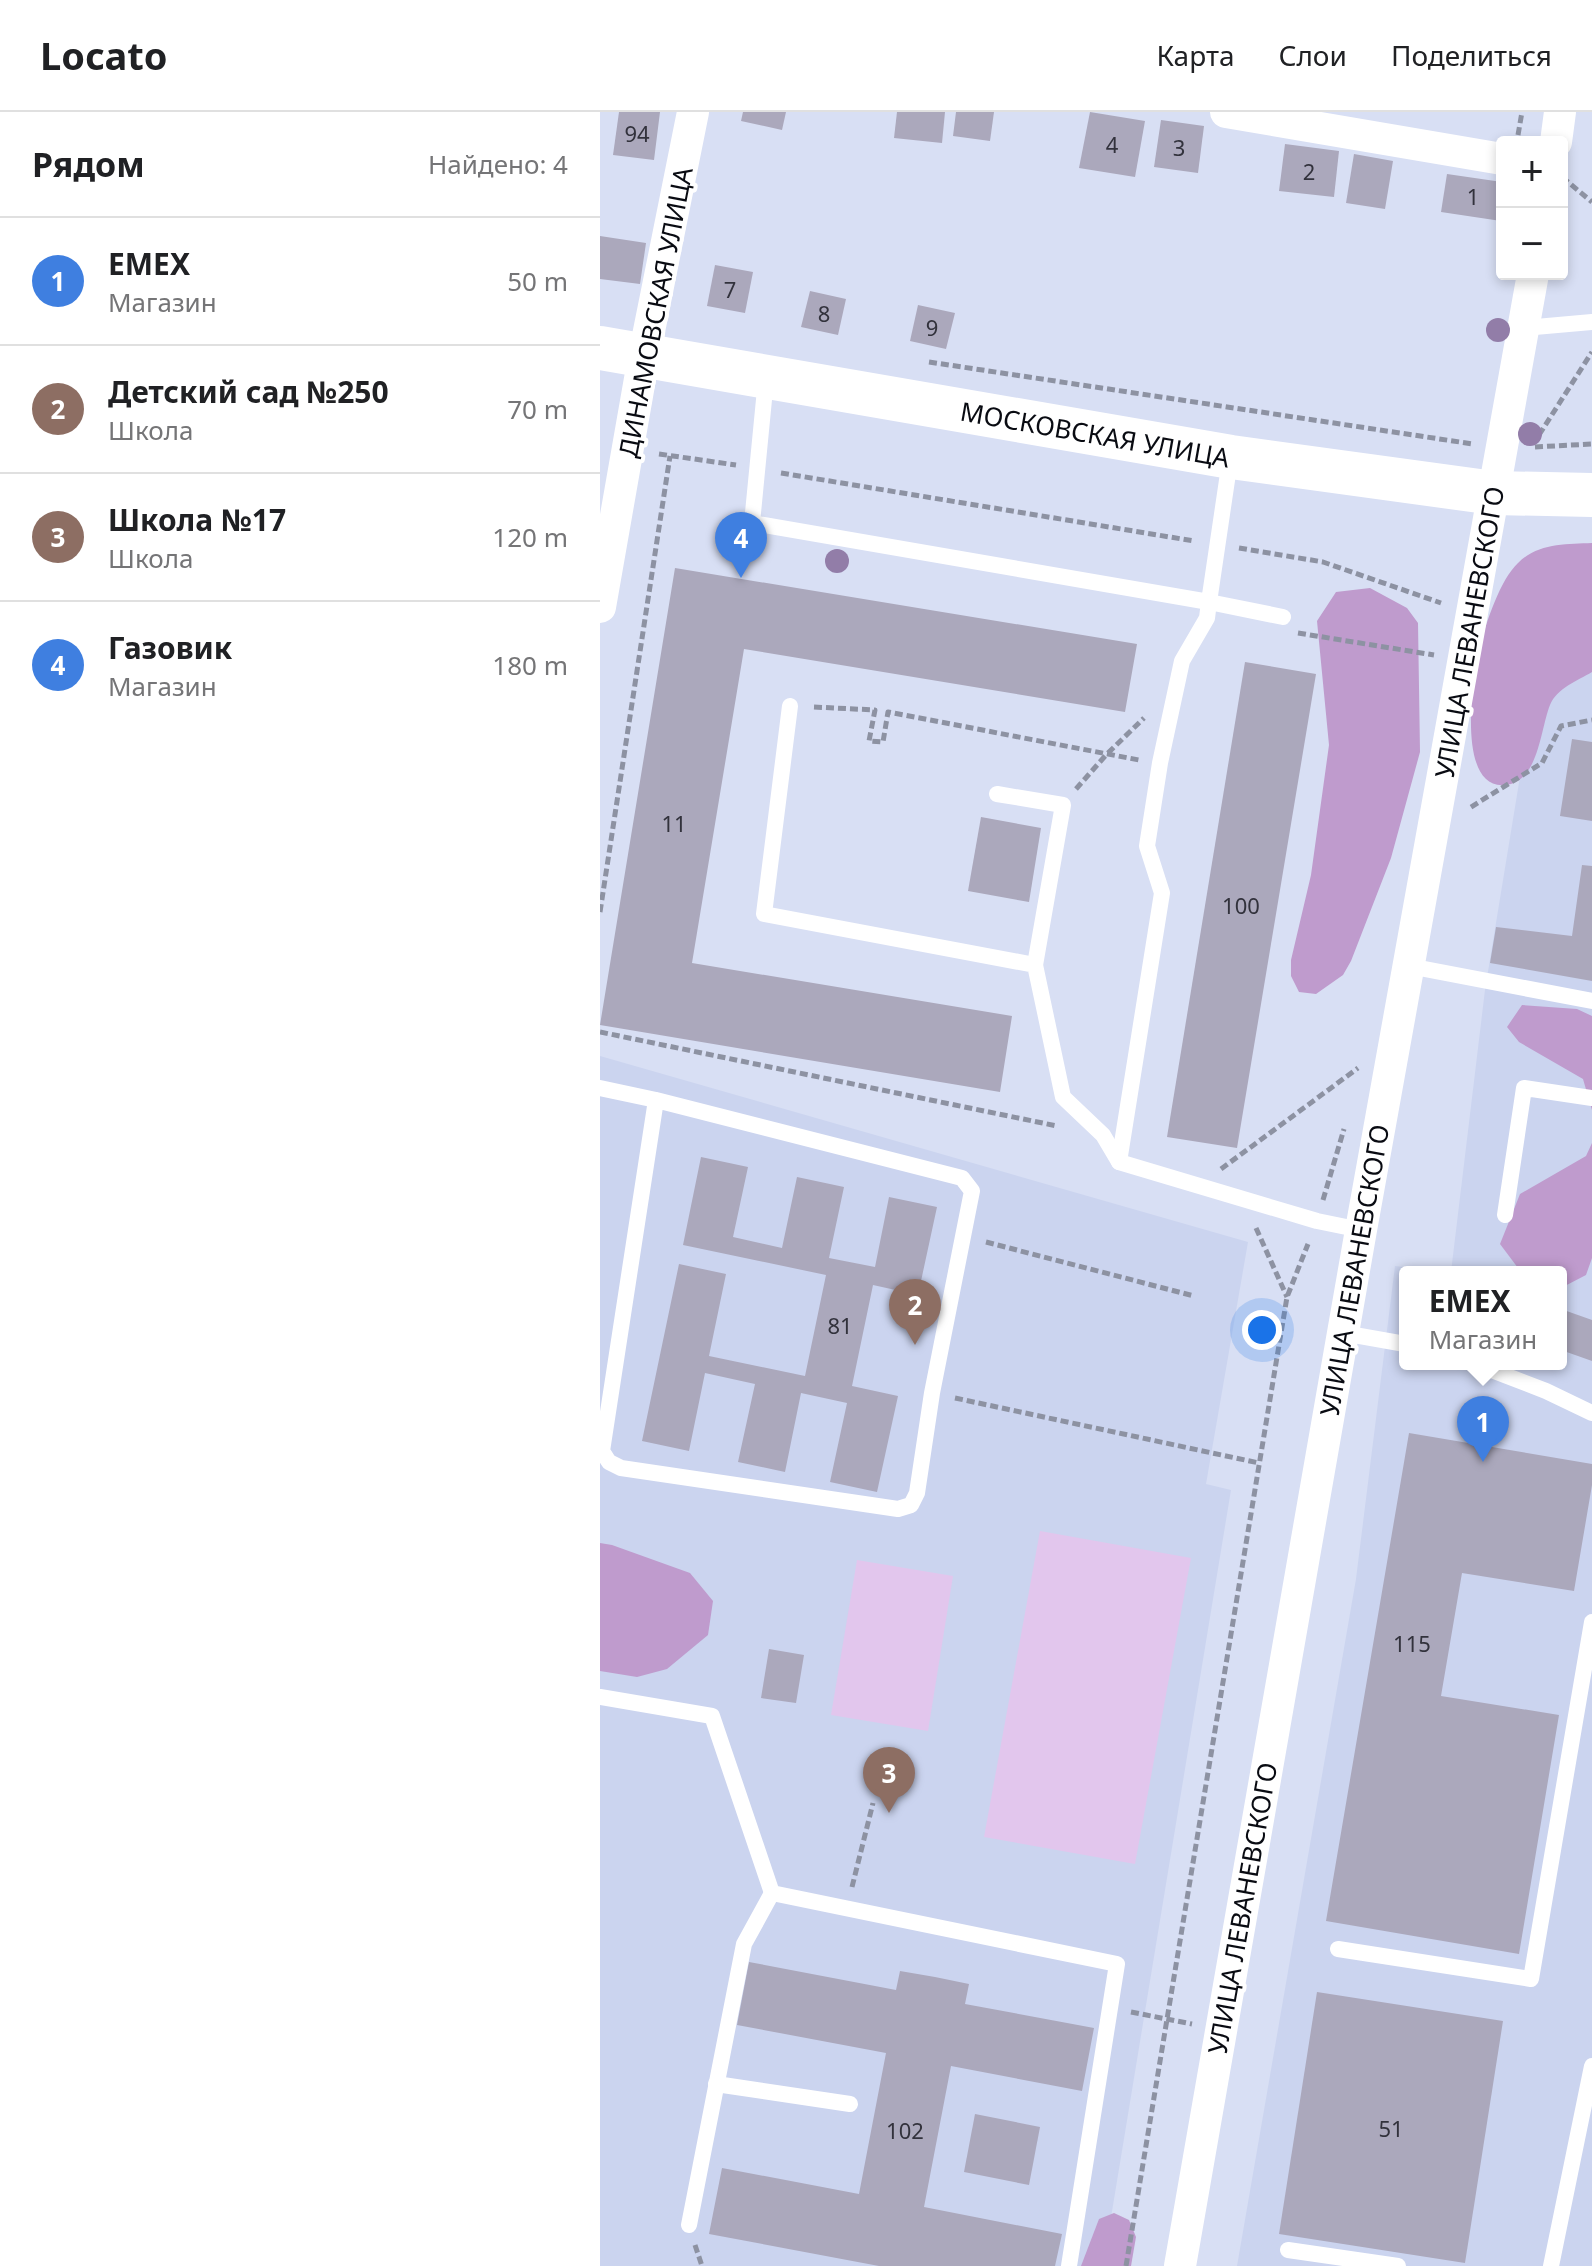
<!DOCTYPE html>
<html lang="ru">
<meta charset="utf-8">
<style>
body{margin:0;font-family:"Noto Sans",sans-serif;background:#f6f6f6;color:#202124}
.controls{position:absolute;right:24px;top:24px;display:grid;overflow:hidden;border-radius:8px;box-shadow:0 4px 12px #0003}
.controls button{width:72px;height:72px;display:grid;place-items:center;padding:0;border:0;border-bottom:2px solid #e0e0e0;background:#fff;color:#202124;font:40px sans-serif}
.you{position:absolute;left:662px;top:1218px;width:28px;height:28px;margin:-20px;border:6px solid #fff;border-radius:50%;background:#1a73e8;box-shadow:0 0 0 12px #1a73e833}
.badge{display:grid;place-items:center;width:52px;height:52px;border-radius:50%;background:#d93025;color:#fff;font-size:26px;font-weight:700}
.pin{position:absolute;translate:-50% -66px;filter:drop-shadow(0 2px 4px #0008)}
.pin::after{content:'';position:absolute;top:42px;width:28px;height:24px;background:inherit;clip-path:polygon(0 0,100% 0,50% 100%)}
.popup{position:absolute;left:799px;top:1154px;width:168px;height:104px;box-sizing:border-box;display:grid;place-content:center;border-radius:8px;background:#fff;filter:drop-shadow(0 2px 6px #0005);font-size:26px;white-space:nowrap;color:#757577}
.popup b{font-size:30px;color:#202124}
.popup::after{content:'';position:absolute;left:50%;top:100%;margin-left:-16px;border:16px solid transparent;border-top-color:#fff}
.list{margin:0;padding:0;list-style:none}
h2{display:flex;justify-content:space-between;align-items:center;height:104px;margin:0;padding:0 32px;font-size:34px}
h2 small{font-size:26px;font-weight:400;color:#757577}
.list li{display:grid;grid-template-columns:52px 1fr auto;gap:24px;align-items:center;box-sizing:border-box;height:128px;padding:0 32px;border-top:2px solid #e0e0e0}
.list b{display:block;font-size:30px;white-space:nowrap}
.list p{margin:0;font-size:26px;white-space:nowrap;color:#757577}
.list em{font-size:26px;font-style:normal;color:#757577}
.map{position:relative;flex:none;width:992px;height:2154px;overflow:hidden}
header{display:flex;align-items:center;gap:48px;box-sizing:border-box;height:112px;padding:0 40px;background:#fff;border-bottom:2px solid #e0e0e0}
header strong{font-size:38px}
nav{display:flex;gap:44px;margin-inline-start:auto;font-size:28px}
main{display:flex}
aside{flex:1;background:#fff}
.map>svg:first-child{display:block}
.built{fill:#cbd4ef}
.green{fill:#e2c6ed}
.forest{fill:#bf9bcd}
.building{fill:#aba8bc}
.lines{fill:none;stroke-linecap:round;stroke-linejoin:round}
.path{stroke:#8d92a2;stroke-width:5;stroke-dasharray:8 4;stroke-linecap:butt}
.lane{stroke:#fff;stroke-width:16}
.street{stroke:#fff;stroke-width:32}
.secondary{stroke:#fff;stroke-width:44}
.tree{fill:#927da8}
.labels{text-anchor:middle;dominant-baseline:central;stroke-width:8;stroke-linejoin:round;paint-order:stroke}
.number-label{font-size:22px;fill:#32323c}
.street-label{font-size:26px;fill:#090b12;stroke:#fff}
</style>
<header>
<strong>Locato</strong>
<nav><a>Карта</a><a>Слои</a><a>Поделиться</a></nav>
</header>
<main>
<aside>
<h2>Рядом<small>Найдено: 4</small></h2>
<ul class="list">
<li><span class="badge" style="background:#3f7fe0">1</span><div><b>EMEX</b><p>Магазин</p></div><em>50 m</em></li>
<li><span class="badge" style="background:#8d6e63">2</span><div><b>Детский сад №250</b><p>Школа</p></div><em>70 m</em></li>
<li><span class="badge" style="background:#8d6e63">3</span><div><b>Школа №17</b><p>Школа</p></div><em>120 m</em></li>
<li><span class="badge" style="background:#3f7fe0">4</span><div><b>Газовик</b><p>Магазин</p></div><em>180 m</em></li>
</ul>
</aside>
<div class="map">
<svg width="992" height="2154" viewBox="0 0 992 2154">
<rect width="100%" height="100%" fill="#d8dff4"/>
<g class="built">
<polygon points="992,553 992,2154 637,2154 756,1467 795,1154 841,1160 805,1160 805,1252 961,1252 961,1160 851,1160 885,878 937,561"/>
<polygon points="0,944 648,1130 606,1372 631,1378 503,2154 0,2154"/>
</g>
<g class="green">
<polygon points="440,1419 591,1446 535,1752 384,1725"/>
<polygon points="257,1448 353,1464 328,1619 231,1603"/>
</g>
<g class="forest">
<path d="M992 431V560C977 569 957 576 950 593 941 615 939 664 911 672 853 687 873 560 880 533 887 509 900 468 918 451 938 431 966 432 992 431Z"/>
<polygon points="770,476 807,496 818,511 820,640 791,746 751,849 743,863 716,882 699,880 691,864 691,848 711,763 729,633 717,509 736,480"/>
<polygon points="922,893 977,897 992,904 992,998 983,967 919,930 907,915"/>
<polygon points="992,1031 992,1146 986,1163 961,1176 961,1160 921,1160 900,1132 920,1082 986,1044"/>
<polygon points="0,1431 12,1433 90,1461 113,1489 108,1523 67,1557 37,1565 0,1559"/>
<polygon points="514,2101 529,2108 536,2125 531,2154 481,2154 499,2107"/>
</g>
<g class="building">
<polygon points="19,0 60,0 54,48 13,43"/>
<polygon points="143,0 186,0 182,18 141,9"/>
<polygon points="297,0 345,0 342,31 294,26"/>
<polygon points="356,0 394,0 390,29 353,24"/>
<polygon points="490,0 545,9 535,65 479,56"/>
<polygon points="561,8 604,14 598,61 554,55"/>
<polygon points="685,32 739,39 734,85 679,79"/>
<polygon points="754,42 793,49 785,97 746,91"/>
<polygon points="847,62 902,70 901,109 841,100"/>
<polygon points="0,124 46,131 40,172 0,167"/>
<polygon points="115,153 153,160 145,201 107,194"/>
<polygon points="210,179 246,187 238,223 201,215"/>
<polygon points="318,193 355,201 346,237 310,229"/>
<polygon points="75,456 537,532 525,600 144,537 92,851 412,904 400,980 0,913"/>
<polygon points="645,550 716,562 637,1036 567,1025"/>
<polygon points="972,627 992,630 992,709 960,704"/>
<polygon points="381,705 441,716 429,790 368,779"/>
<polygon points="982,753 992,754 992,869 890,851 896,815 972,824"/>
<polygon points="101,1045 148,1055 133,1125 182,1136 197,1065 244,1075 229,1146 275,1155 289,1085 337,1095 318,1183 273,1173 252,1274 298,1284 277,1380 230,1370 247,1291 201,1281 185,1360 138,1350 155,1272 105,1261 89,1339 42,1329 79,1152 126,1162 109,1244 205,1264 226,1163 83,1133"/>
<polygon points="961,1197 992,1208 992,1249 961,1238"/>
<polygon points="809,1321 992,1352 992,1373 974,1479 862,1461 841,1584 959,1603 919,1842 726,1809"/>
<polygon points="169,1537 204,1543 196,1591 161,1586"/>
<polygon points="149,1850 296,1878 300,1859 335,1865 369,1872 365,1892 494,1916 482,1979 351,1954 324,2095 462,2122 455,2154 279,2154 109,2122 122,2056 259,2082 286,1941 137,1913"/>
<polygon points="717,1880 903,1909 865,2151 679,2122"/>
<polygon points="375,2002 440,2015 429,2073 364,2060"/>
</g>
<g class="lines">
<g class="path">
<polyline points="918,23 922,0"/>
<polyline points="962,65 992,90"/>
<polyline points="899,155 902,132"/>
<polyline points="329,250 873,332"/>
<polyline points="939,323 992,240"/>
<polyline points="935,335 992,332"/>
<polyline points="59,342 136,353"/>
<polyline points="181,361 594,429"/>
<polyline points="639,436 723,450 841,491"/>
<polyline points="698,521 834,543"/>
<polyline points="214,595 275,598 269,629 283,630 288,600 539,648"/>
<polyline points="476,677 506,643 544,606"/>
<polyline points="871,695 942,651 961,614 992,608"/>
<polyline points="0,800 70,344"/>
<polyline points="0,920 457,1014"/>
<polyline points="621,1057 758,956"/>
<polyline points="723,1088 744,1017"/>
<polyline points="656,1116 687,1185"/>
<polyline points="386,1130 594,1184"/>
<polyline points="355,1286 659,1351"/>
<polyline points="252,1775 273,1691"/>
<polyline points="531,1900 592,1912"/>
<polyline points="95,2133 102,2154"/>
<polyline points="526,2154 687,1185 708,1132"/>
</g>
<g class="lane">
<polyline points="923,216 992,210"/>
<polyline points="166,267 152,411 609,490 630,348"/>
<polyline points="190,594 164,802 435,853 463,985 503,1023 519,1050 717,1109 761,1118"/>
<polyline points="397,682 463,693 435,853"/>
<polyline points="809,854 992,889"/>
<polyline points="0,976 56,988 362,1066 372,1079 332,1281 317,1381 311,1393 298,1397 21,1356 9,1350 2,1339 56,988"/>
<polyline points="519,1050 562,781 547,734 560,651 582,549 607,506 609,490 683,505"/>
<polyline points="905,1103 924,976 992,986"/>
<polyline points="743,1221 805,1232"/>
<polyline points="876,1252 946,1279 992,1301"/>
<polyline points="0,1585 112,1604 172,1781 517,1852 469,2154"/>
<polyline points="738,1837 931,1867 992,1510"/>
<polyline points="116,1972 250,1992"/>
<polyline points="89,2113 144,1832 172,1781"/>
<polyline points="688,2138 798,2154"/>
<polyline points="951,2154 992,1954"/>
</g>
<g class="street">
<polyline points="626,0 902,47"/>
<polyline points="956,30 960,0"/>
<polyline points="0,495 44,244 93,0"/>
<polyline points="580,2154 761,1118 933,162"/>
</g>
<polyline class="secondary" points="0,236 631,345 894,381 992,383"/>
</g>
<g class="tree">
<circle cx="898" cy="218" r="12"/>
<circle cx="930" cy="322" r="12"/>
<circle cx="237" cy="449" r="12"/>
</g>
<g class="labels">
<g class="number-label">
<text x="37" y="21">94</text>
<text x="512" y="32">4</text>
<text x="579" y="35">3</text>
<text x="709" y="59">2</text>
<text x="873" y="84">1</text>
<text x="130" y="177">7</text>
<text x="224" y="201">8</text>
<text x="332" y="215">9</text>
<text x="74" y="711">11</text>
<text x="641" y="793">100</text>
<text x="240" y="1213">81</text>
<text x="812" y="1531">115</text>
<text x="791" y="2016">51</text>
<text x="305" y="2018">102</text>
</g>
<g class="street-label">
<text transform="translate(55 200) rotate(-79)">ДИНАМОВСКАЯ УЛИЦА</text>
<text transform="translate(495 322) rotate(10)">МОСКОВСКАЯ УЛИЦА</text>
<text transform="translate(869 520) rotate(-80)">УЛИЦА ЛЕВАНЕВСКОГО</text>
<text transform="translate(754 1158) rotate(-80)">УЛИЦА ЛЕВАНЕВСКОГО</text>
<text transform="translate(642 1796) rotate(-80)">УЛИЦА ЛЕВАНЕВСКОГО</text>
</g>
</g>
</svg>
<div class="controls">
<button>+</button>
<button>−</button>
</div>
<div class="you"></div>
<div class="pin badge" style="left:883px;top:1350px;background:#3f7fe0">1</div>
<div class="popup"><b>EMEX</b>Магазин</div>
<div class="pin badge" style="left:315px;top:1233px;background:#8d6e63">2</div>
<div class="pin badge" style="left:289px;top:1701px;background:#8d6e63">3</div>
<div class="pin badge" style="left:141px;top:466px;background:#3f7fe0">4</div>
</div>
</main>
